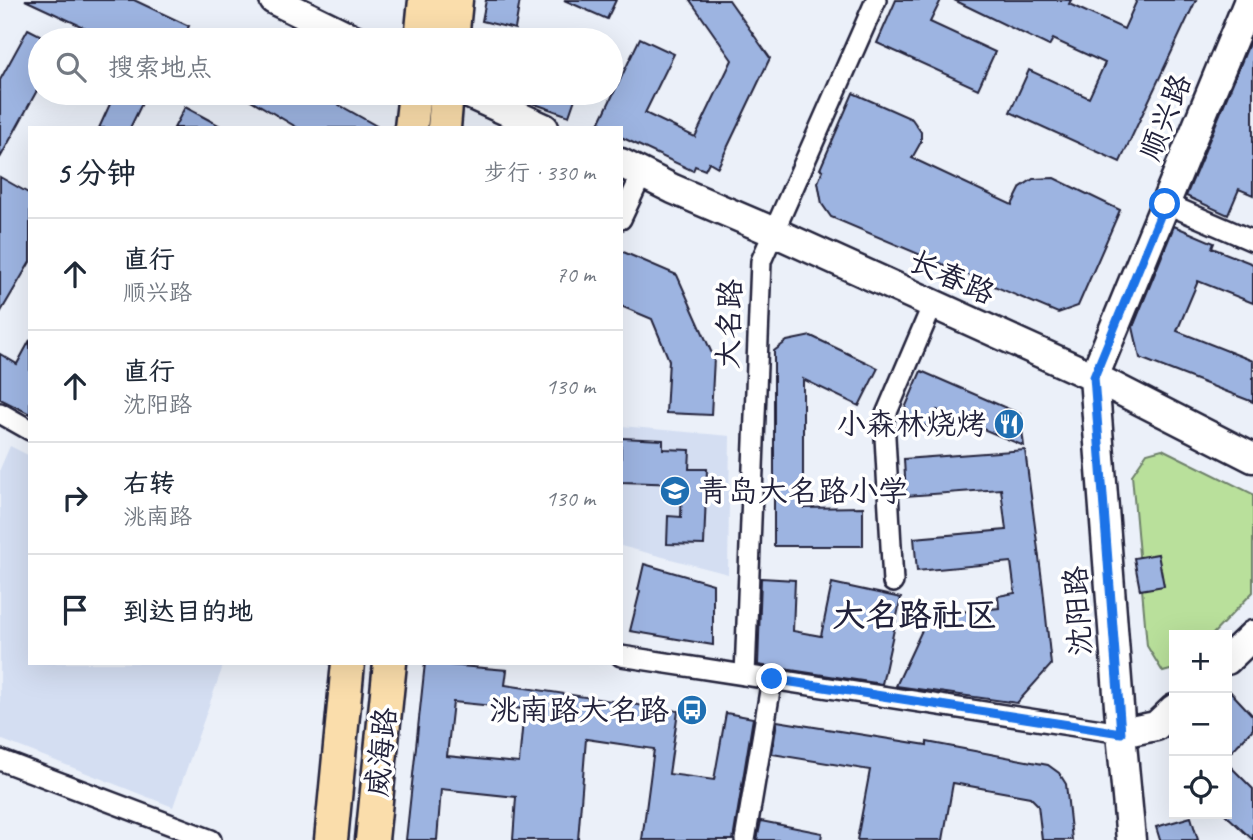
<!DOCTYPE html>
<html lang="zh">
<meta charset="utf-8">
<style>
body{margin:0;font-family:Caveat,"LXGW WenKai TC",sans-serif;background:#f6f6f7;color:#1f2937}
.controls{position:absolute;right:21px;bottom:21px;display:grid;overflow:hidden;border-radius:0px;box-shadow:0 7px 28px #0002}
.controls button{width:63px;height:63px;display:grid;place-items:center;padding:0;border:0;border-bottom:2px solid #e0e1e3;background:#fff;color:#1f2937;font:35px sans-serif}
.stop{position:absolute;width:21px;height:21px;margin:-16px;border:5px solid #1a73e8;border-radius:50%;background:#fff}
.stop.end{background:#1a73e8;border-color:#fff;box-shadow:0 2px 7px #0008}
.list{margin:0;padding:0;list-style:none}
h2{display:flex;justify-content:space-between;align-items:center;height:91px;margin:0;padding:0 28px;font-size:30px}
h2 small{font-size:23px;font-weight:400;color:#747a83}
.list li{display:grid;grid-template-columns:46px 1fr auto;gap:21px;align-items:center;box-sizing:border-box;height:112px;padding:0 28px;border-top:2px solid #e0e1e3}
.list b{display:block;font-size:26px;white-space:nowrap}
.list p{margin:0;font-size:23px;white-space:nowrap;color:#747a83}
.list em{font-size:23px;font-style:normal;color:#747a83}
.icon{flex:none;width:38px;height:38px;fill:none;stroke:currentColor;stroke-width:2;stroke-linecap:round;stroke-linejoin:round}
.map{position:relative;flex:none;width:1253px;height:840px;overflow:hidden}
.search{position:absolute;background:#fff;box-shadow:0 7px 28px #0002;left:28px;top:28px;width:595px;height:77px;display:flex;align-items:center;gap:18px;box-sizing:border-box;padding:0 24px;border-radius:38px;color:#747a83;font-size:26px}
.panel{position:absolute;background:#fff;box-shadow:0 7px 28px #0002;left:28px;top:126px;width:595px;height:539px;border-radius:0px}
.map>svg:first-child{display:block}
.built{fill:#d4def2}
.green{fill:#b9e09b;stroke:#6e816b;stroke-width:2}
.building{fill:#9db4e1;stroke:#22223b;stroke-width:2;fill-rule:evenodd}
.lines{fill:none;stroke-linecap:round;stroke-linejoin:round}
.street-casing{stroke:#22223b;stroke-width:24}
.secondary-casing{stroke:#22223b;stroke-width:33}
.primary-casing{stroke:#22223b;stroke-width:37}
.street{stroke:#fff;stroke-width:19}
.secondary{stroke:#fff;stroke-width:28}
.primary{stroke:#faddab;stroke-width:32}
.route{stroke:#1a73e8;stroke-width:9}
.labels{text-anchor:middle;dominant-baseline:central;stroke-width:7;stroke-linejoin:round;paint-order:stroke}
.street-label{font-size:30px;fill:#22223b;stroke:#fff}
.poi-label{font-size:30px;fill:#22223b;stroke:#fff;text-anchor:end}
.quarter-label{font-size:33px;font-weight:bold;fill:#22223b;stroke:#fff}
</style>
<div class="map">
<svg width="1253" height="840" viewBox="0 0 1253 840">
<rect width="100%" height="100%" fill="#ebf0f9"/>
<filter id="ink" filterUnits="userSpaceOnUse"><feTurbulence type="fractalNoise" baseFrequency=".0143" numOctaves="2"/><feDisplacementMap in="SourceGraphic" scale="14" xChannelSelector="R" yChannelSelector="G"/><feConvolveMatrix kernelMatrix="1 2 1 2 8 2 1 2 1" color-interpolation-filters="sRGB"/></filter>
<g filter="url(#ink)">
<g class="built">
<polygon points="621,426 730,436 728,574 621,546"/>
<polygon points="10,446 30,456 30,663 224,663 173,807 0,739 0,469"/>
</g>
<polygon class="green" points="1162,449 1253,494 1253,592 1212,635 1174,635 1174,669 1163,672 1147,646 1132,475 1147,453"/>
<g class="building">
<polygon points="25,0 134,0 189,26 182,40 111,40"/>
<polygon points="486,0 520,0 515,29 482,21"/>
<polygon points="564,0 616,0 607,19"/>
<polygon points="690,0 729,0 770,58 718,167 709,162 705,170 695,166 693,171 621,137 621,128 597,128 640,38 674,54 645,113 695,137 732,60"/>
<polygon points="896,0 941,0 930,22 995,52 978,89 877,43"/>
<polygon points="954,0 1071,0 1069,4 1124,29 1137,0 1196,0 1120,162 1010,112 1029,70 1089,98 1105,63 1053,39 1049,46"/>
<polygon points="28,29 40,35 40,85 0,158 0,80"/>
<polygon points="1253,34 1253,195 1239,189 1228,215 1186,196"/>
<polygon points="115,93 147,93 130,128 99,128"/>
<polygon points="239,93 318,93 380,128 298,128"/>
<polygon points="510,93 577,93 569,116 518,98"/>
<polygon points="853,93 912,119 921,132 921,142 912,158 1012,205 1021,187 1033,179 1054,178 1120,210 1078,306 1058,313 831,217 822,204 818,182 823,170 820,169"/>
<polygon points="185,107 224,128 174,128"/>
<polygon points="0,177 30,194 30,262 0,313"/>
<polygon points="1174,226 1214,243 1212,248 1253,264 1253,303 1198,281 1177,331 1253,361 1253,402 1140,358 1133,327"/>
<polygon points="621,251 677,275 714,358 711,415 666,413 669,360 652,319 621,306"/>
<polygon points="811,336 878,368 859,406 803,379 803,508 863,507 863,546 774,546 774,351 787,341"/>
<polygon points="30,340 30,414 0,399 0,354 17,364"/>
<polygon points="921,371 1020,414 1024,446 937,410 930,428 902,415"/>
<polygon points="621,438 663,440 663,449 690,450 689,469 707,469 704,545 667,544 668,516 681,517 682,484 621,482"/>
<polygon points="1025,450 1043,588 1051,665 1017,703 896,686 929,615 999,608 998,596 1015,593 1011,562 917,571 914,538 1006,530 1001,489 906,496 904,459"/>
<polygon points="1158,554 1164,586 1140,590 1134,558"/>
<polygon points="644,564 713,584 713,645 630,631 640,591 638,590"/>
<polygon points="761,578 795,580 793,631 821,636 832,583 901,598 882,684 758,665"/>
<path d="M425 663 507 670 505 685 678 711 669 774 714 780 726 713 753 718 733 840H642L654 749 586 739 578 840H513L516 797 441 789 437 840H406ZM453 702 524 709 519 763 447 756Z"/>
<polygon points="1227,688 1253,716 1253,729 1227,756"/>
<polygon points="777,721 927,745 927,742 1048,765 1059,773 1066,784 1072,840 1042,840 1038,805 1030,797 953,783 943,840 857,840 870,770 772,754"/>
<polygon points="1227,763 1253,789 1253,840 1225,814"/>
<polygon points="1191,817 1198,840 1160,840 1156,827"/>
<polygon points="761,821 822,833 821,840 757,840"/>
</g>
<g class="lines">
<g class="street-casing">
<g id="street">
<polyline points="1165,203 1253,241"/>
<polyline points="621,219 643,172"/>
<polyline points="0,413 30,430"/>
<polyline points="893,582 884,419 933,304"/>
<polyline points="621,656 1121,733"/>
<polyline points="745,675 761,261 876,0"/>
<polyline points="0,760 211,840"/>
<polyline points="745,840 772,679"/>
</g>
</g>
<g class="secondary-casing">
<g id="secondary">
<polyline points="274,0 356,40"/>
<polyline points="467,93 544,128"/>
<polyline points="621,163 673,189 774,232 1094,377 1253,458"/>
<polyline points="1227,660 1253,635"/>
<polyline points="1121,733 1156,726 1174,709"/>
<polyline points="1131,840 1121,733 1094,377 1249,0"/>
</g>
</g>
<g class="primary-casing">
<g id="primary">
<polyline points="421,40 425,0"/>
<polyline points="452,40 456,0"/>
<polyline points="411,128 415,93"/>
<polyline points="444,128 447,93"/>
<polyline points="331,840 348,663"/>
<polyline points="372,840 390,663"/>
</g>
</g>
<use href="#street" class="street"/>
<use href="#secondary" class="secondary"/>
<use href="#primary" class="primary"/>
</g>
</g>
<g class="lines" filter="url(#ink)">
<polyline class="route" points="772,679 1121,733 1094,377 1165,204"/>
</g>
<defs>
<g id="restaurant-disc" transform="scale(1.575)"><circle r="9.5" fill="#1f6fb2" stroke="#fff"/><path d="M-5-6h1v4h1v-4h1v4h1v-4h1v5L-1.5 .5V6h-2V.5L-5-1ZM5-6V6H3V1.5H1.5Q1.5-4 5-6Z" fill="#fff"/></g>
<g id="school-disc" transform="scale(1.575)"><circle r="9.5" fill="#1f6fb2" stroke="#fff"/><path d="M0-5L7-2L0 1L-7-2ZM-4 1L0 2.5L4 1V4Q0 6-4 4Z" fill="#fff"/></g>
<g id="bus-disc" transform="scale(1.575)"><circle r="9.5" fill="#1f6fb2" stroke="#fff"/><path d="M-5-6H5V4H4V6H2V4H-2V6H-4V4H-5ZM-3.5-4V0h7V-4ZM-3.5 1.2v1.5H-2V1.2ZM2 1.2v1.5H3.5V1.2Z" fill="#fff"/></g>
</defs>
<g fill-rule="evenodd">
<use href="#restaurant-disc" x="1009" y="424"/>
<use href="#school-disc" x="675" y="491"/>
<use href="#bus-disc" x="692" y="710"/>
</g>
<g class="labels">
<g class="street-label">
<text transform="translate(1165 117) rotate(-68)">顺兴路</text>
<text transform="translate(952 277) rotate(24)">长春路</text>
<text transform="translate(729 324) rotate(-88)">大名路</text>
<text transform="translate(1078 611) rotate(-94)">沈阳路</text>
<text transform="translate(381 752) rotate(-84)">威海路</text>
</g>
<g class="poi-label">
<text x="986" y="424">小森林烧烤</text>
<text x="698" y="491" text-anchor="start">青岛大名路小学</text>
<text x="669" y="710">洮南路大名路</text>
</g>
<g class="quarter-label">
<text x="915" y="615">大名路社区</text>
</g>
</g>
</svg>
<div class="controls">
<button>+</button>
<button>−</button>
<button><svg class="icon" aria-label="locate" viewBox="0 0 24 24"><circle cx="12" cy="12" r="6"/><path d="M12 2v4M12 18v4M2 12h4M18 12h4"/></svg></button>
</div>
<div class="stop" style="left:1165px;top:204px"></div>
<div class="stop end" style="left:772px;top:679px"></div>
<div class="search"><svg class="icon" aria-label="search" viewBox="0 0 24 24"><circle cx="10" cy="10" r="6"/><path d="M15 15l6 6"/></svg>搜索地点</div>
<section class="panel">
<h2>5 分钟<small>步行 · 330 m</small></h2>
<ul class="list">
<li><svg class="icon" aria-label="ahead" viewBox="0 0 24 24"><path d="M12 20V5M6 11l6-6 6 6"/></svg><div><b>直行</b><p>顺兴路</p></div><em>70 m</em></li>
<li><svg class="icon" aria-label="ahead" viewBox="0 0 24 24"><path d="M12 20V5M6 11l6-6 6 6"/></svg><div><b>直行</b><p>沈阳路</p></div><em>130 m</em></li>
<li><svg class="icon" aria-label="right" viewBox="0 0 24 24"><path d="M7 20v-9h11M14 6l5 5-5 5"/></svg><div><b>右转</b><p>洮南路</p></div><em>130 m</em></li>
<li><svg class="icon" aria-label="arrive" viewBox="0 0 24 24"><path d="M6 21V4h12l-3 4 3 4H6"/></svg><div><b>到达目的地</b></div></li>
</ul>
</section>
</div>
